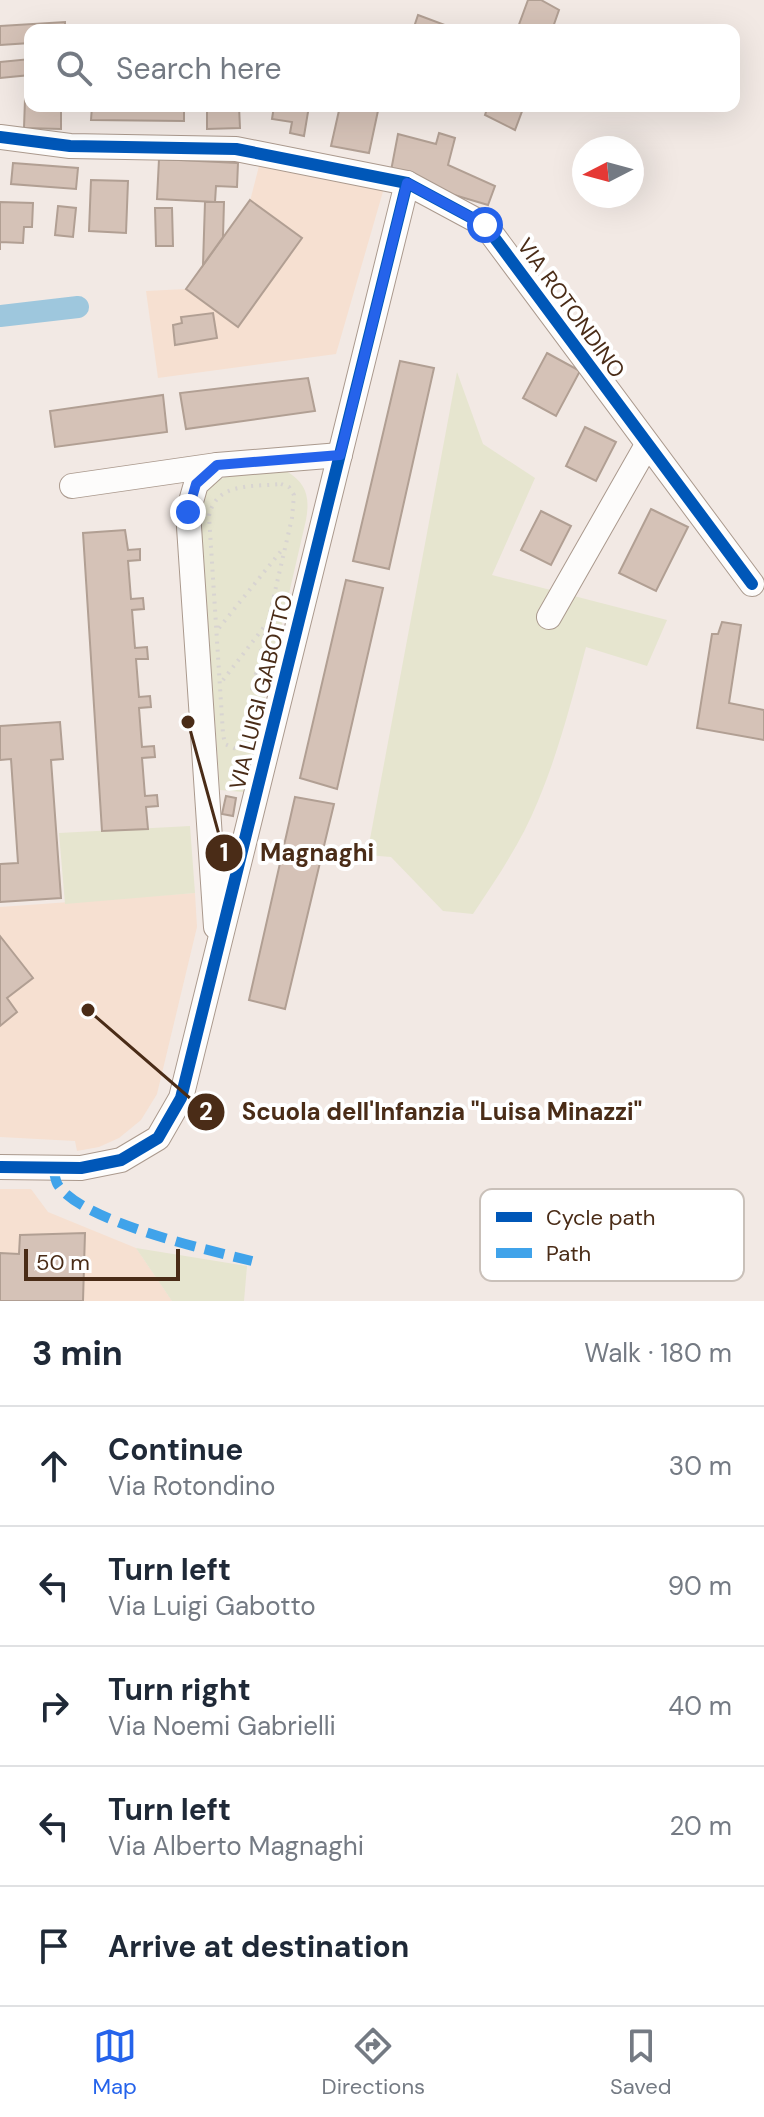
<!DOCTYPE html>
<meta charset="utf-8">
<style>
body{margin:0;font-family:"DM Sans",sans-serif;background:#f6f6f7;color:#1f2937}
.compass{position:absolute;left:572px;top:136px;width:72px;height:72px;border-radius:50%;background:#fff;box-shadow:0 8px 32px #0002;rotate:264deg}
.scale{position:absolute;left:24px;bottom:20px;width:156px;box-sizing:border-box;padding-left:8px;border:4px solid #4a2c17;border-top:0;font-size:22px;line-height:28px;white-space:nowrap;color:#4a2c17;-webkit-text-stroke:6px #fff;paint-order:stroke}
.stop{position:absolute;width:24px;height:24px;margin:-18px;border:6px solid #2563eb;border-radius:50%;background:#fff}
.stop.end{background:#2563eb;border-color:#fff;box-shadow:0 2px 8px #0008}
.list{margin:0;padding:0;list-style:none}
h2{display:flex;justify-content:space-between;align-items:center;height:104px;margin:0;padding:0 32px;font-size:34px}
h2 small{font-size:26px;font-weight:400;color:#747a83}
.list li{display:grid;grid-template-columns:52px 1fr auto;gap:24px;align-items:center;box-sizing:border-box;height:120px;padding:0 32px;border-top:2px solid #e0e1e3}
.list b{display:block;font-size:30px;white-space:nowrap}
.list p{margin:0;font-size:26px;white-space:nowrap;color:#747a83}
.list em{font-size:26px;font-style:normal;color:#747a83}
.icon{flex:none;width:44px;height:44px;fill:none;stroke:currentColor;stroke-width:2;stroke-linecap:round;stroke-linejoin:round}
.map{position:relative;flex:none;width:764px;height:1301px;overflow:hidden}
.search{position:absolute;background:#fff;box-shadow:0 8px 32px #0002;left:24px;right:24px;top:24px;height:88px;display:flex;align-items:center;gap:20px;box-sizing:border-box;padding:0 28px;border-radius:16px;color:#747a83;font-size:30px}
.sheet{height:704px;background:#fff}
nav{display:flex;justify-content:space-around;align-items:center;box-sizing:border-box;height:112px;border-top:2px solid #e0e1e3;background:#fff;font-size:22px;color:#747a83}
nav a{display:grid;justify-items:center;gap:4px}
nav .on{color:#2563eb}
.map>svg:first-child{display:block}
.built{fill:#f6e0d1}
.green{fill:#e6e5cf}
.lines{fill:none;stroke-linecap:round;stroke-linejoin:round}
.canal{stroke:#9ec7dd;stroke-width:22}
.building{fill:#d5c2b7;stroke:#b19f93;stroke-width:2}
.minor-casing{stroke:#aa998d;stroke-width:26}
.path{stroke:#d8d4d1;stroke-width:4;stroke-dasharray:2 6;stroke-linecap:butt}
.minor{stroke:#fdfcfb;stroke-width:24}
.quiet{stroke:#40a3ea;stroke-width:10;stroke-dasharray:20 10;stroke-linecap:butt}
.cycleway-casing{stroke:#fff;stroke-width:17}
.cycleway{stroke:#0057b8;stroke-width:12}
.route{stroke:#2563eb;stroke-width:10}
.labels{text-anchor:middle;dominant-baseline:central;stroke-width:8;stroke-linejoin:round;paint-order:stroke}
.street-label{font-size:22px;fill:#4a2c17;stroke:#fff}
.key{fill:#fff;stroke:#c9c0b9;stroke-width:2}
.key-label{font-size:22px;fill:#4a2c17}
.leader{fill:none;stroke:#4a2c17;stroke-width:3}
.callout-dot{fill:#4a2c17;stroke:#fff;stroke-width:3}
.mark-label{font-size:24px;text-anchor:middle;font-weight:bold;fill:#fff}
.callout-label{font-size:24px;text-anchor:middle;font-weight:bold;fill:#4a2c17;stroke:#fff;stroke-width:8;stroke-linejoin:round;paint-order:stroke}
</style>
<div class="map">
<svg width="764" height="1301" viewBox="0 0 764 1301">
<rect width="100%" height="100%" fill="#f2e9e4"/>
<g class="built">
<polygon points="259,166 384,188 336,354 158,378 146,291 186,289 250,201"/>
<polygon points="195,893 197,927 157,1094 141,1120 119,1138 99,1147 77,1151 75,1141 0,1137 0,907"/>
<polygon points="0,1189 31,1189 48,1212 136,1248 172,1301 0,1301"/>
</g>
<g class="green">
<path d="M457 372 483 444 535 478 492 575 667 620 647 666 586 647C572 699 559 751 538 801 522 841 497 878 473 914L443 911 391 857 367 855Z"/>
<path d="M286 471C307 483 310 498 306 520L243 792 220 790 201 530C202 519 200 506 204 497 216 467 259 473 286 471Z"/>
<polygon points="190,826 195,893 65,904 59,833"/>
<polygon points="136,1248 247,1266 244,1301 172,1301"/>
</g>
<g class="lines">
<polyline class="canal" points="0,316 78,307"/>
</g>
<g class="building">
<polygon points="528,0 541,0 559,10 552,30 517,30"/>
<polygon points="418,15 445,25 443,30 413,30"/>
<polygon points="65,22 65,30 30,30 30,43 0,45 0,26"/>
<polygon points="30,59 30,75 0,78 0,62"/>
<polygon points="25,99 30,100 30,106 61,106 61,129 24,128"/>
<polygon points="92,106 184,106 184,121 91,120"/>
<polygon points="207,106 239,106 240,128 207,129"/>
<polygon points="274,106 309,106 304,136 290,133 292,122 272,119"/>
<polygon points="340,106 379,106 369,153 331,146"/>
<polygon points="488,106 524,106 515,130 485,115"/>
<polygon points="439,133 455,138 448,165 495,186 488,205 390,176 398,134 436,144"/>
<polygon points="159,159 238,163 237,187 216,186 215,202 157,199"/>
<polygon points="13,163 78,168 76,189 11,184"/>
<polygon points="91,180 128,181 126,233 89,231"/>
<polygon points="250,200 302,238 238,327 186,289"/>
<polygon points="0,202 33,203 32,227 24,227 23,243 0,242 0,250"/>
<polygon points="205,202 224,202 223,237 203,265"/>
<polygon points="58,206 76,208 73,237 55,235"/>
<polygon points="155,208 172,208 173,246 156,246"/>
<polygon points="213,313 217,338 175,345 173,325 182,323 181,317"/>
<polygon points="547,353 580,371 556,416 523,398"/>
<polygon points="400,361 434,368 389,569 353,561"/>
<polygon points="308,378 315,411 186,429 180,393"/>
<polygon points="163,395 167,432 55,447 50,411"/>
<polygon points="585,427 616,442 596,481 566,466"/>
<polygon points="651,509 688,527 656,591 619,573"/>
<polygon points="541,511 571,526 551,565 521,550"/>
<polygon points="125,530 128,550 140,549 140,560 128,561 131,599 143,598 144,609 132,610 135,648 147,647 148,659 136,659 139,697 150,696 151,707 139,708 142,747 154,746 155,757 142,758 145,796 157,795 158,806 146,807 148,829 102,831 83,533"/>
<polygon points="346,580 383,588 337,789 300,778"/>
<polygon points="722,622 741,625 729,703 764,710 764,740 697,728 712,634 718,634"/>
<polygon points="60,722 63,759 51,760 61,898 0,902 0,864 18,863 11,759 0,760 0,726"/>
<polygon points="226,796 236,798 233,816 222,814"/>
<polygon points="295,797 334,804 285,1009 249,1000"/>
<polygon points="0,936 33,978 7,998 17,1012 0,1026"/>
<polygon points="85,1233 83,1301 0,1301 0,1253 19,1254 20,1235"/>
</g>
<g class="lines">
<g class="minor-casing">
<g id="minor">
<polyline points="0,137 70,146 236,149 407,183 485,225 752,584"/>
<polyline points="72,486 217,465"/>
<polyline points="549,617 647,445"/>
<polyline points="216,927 188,512 196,484 217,465 340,455"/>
<polyline points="0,1167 81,1168 121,1160 158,1138 181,1098 407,183"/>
</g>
</g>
<g class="path">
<path d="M281 484 289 487 294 495 292 518 240 742 236 749 225 744 223 734 209 516C216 482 252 487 281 484Z"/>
<polyline points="219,628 281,551"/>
<polyline points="223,680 264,627"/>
</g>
<use href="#minor" class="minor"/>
<path class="quiet" d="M53 1168C55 1174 55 1181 58 1185 83 1222 208 1250 252 1261"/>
<g class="cycleway-casing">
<g id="cycleway">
<polyline points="0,137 70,146 236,149 407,183 485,225 752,584"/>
<polyline points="0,1167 81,1168 121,1160 158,1138 181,1098 407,183"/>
</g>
</g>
<use href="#cycleway" class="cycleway"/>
</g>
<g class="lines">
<polyline class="route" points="188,512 196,484 217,465 340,455 407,183 485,225"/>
</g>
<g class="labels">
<g class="street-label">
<text transform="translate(571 308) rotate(54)">VIA ROTONDINO</text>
<text transform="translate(261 692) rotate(-76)">VIA LUIGI GABOTTO</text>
</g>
</g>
<rect x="480" y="1189" width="264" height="92" rx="12" class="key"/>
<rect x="496" y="1212" width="36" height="10" fill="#0057b8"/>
<rect x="496" y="1248" width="36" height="10" fill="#40a3ea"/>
<g class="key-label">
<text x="546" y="1225">Cycle path</text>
<text x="546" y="1261">Path</text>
</g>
<path class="leader" d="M188 722L224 853M88 1010L206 1112"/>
<g class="callout-dot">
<circle cx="188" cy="722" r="8"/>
<circle cx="88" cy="1010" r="8"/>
<circle cx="224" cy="853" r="20"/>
<circle cx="206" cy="1112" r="20"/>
</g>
<g class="mark-label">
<text x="224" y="861">1</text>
<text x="206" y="1120">2</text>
</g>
<g class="callout-label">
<text x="317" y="861">Magnaghi</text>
<text x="442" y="1120">Scuola dell'Infanzia "Luisa Minazzi"</text>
</g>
</svg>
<svg class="compass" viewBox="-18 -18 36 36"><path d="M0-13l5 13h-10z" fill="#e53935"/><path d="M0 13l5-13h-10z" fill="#747a83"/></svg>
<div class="scale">50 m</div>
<div class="stop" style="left:485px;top:225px"></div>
<div class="stop end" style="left:188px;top:512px"></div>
<div class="search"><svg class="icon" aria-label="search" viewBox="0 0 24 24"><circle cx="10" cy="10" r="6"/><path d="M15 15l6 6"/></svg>Search here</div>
</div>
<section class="sheet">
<h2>3 min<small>Walk · 180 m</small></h2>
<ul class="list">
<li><svg class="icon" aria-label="ahead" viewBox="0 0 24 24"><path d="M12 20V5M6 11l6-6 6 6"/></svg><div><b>Continue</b><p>Via Rotondino</p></div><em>30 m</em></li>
<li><svg class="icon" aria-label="left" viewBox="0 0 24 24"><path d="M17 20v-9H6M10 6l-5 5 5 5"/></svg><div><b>Turn left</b><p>Via Luigi Gabotto</p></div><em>90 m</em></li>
<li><svg class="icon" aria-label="right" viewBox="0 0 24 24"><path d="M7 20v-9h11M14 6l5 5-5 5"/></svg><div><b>Turn right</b><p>Via Noemi Gabrielli</p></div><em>40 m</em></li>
<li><svg class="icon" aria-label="left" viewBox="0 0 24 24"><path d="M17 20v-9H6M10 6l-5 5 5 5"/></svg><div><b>Turn left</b><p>Via Alberto Magnaghi</p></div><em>20 m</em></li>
<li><svg class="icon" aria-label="arrive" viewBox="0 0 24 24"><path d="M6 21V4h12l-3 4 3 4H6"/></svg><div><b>Arrive at destination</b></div></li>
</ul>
</section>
<nav>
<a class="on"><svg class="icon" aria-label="map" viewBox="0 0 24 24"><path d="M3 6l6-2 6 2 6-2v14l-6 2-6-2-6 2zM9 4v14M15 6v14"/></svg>Map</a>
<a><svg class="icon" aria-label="directions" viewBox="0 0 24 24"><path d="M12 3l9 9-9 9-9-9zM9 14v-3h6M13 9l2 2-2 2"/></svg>Directions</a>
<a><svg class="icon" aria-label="saved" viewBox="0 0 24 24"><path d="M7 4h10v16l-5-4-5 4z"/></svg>Saved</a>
</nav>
